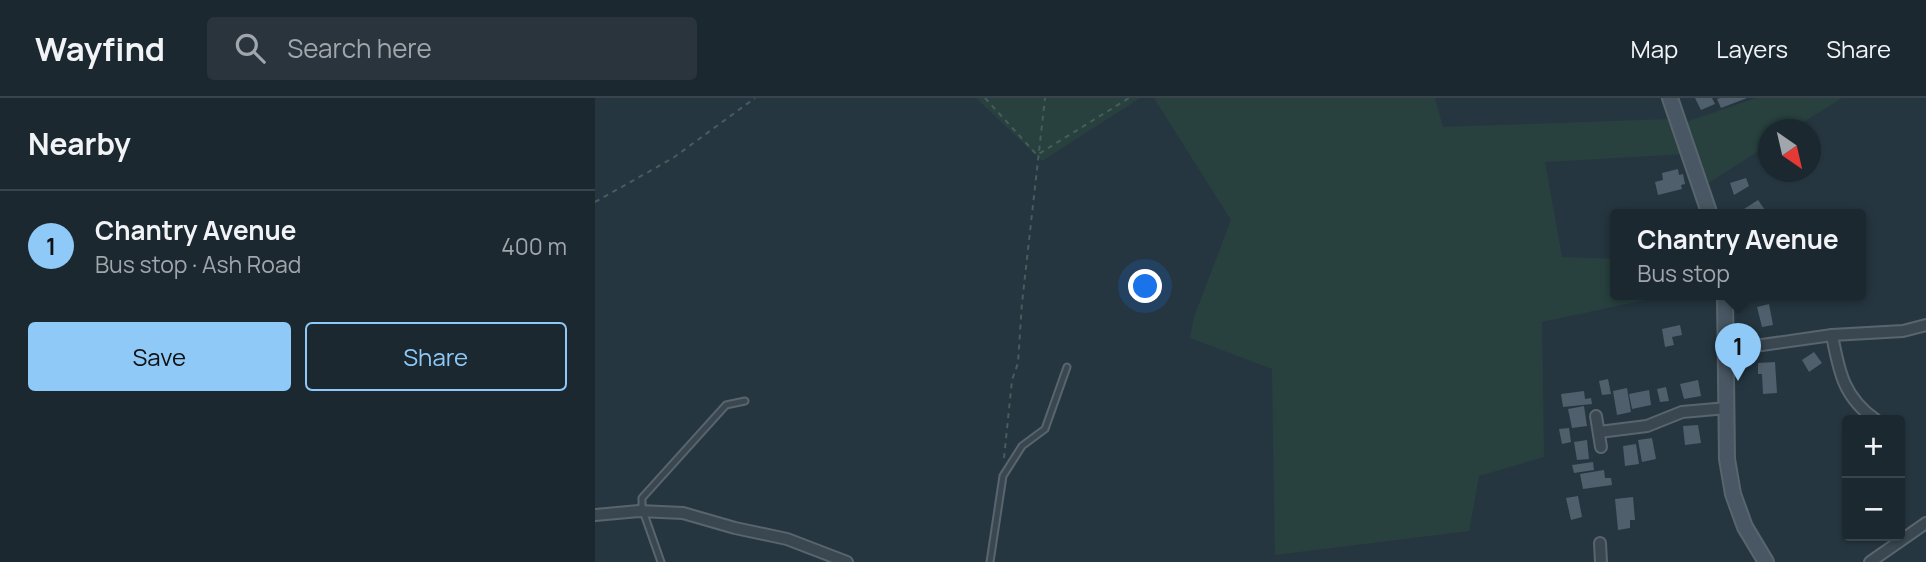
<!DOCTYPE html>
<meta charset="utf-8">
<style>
body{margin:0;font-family:Manrope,sans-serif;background:#29343c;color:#f1f3f6}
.controls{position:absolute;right:21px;bottom:21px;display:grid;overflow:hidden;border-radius:7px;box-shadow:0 2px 5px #0004}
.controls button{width:63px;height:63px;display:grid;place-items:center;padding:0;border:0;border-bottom:2px solid #3a444c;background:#1c2830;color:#f1f3f6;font:35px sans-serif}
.compass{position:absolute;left:1163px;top:21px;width:63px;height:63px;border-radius:50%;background:#1c2830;box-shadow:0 2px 5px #0004;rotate:146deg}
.you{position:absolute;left:551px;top:189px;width:24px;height:24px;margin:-18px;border:5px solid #fff;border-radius:50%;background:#1a73e8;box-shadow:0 0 0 10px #1a73e833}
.badge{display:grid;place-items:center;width:46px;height:46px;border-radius:50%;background:#8ec9f7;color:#111;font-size:23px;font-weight:700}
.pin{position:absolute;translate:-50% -58px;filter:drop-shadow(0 2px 4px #0008)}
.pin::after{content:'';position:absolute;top:37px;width:24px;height:21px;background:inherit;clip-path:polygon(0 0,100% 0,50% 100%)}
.popup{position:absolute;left:1015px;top:111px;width:256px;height:91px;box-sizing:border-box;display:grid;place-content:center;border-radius:7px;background:#1c2830;filter:drop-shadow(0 2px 5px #0005);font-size:23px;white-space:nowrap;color:#a0a6ab}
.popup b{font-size:26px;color:#f1f3f6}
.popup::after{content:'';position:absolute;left:50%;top:100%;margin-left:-14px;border:14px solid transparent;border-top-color:#1c2830}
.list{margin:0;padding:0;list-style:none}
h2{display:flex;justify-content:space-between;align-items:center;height:91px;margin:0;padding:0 28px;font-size:30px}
h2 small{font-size:23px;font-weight:400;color:#a0a6ab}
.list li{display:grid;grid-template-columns:46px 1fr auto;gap:21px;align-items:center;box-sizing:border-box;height:112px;padding:0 28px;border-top:2px solid #3a444c}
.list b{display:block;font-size:26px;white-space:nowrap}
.list p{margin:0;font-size:23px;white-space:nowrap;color:#a0a6ab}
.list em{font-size:23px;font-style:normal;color:#a0a6ab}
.actions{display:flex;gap:14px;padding:21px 28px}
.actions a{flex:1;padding:16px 0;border:2px solid #8ec9f7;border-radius:7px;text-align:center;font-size:24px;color:#8ec9f7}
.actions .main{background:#8ec9f7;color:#111}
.icon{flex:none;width:38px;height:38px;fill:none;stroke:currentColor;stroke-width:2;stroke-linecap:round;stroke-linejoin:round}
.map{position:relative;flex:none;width:1331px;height:464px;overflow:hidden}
header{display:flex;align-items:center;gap:42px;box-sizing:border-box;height:98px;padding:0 35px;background:#1c2830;border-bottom:2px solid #3a444c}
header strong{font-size:33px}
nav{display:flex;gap:38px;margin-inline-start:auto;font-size:24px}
.search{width:490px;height:63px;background:#29343c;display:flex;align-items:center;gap:18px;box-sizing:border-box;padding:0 24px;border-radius:7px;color:#a0a6ab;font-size:26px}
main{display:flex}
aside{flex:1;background:#1c2830}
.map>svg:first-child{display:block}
.green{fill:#28413f}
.building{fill:#4f5f6b}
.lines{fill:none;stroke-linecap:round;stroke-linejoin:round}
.lane-casing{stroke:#58656d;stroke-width:9}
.street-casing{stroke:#58656d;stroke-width:14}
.secondary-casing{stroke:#58656d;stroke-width:18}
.path{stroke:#465d5c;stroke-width:2;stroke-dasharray:5 5;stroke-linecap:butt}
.lane{stroke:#3a4750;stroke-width:5}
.street{stroke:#3a4750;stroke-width:10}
.secondary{stroke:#485763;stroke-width:14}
</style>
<header>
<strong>Wayfind</strong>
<div class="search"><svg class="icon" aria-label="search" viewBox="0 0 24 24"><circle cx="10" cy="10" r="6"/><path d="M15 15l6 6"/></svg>Search here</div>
<nav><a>Map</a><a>Layers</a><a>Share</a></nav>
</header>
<main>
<aside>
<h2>Nearby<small></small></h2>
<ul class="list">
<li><span class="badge">1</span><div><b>Chantry Avenue</b><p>Bus stop · Ash Road</p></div><em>400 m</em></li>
</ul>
<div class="actions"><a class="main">Save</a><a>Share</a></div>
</aside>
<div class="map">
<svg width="1331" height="464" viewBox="0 0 1331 464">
<rect width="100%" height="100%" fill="#263640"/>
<g class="green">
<polygon points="381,0 545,0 447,63"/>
<polygon points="559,0 840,0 848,29 1076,21 1089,56 950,64 967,159 1020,161 1020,197 1073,197 947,224 949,359 884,378 874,433 680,457 677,271 595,240 599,219 636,122"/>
<polygon points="1161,0 1247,0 1197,31 1174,32 1173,47 1112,86 1091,24"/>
</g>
<g class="building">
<polygon points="1100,0 1117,0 1120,6 1106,12"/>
<polygon points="1125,0 1152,0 1126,10 1122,1"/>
<polygon points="1083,71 1084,77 1088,76 1090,86 1086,87 1087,91 1063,97 1060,84 1068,82 1067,75"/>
<polygon points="1151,80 1154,88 1139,97 1135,85"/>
<polygon points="1163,102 1172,115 1152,117 1149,111"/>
<polygon points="1174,206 1178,227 1167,229 1162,209"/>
<polygon points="1085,227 1087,237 1077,239 1079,247 1070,249 1067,231"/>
<polygon points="1219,254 1227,265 1214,274 1207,262"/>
<polygon points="1180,264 1182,295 1168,296 1167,276 1163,276 1163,265"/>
<polygon points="1013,281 1016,296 1007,297 1004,283"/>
<polygon points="1103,282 1106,298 1089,301 1085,286"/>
<polygon points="1071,289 1074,303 1065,304 1062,291"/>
<polygon points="1032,290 1036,314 1022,317 1018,293"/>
<polygon points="1054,292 1056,307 1037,311 1034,296"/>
<polygon points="989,293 990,301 996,300 997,306 968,309 966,296"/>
<polygon points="989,308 992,328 977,330 973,311"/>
<polygon points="1103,327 1106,345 1090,347 1088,328"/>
<polygon points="974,330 976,344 967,346 964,331"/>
<polygon points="1057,340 1061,361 1047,364 1043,342"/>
<polygon points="992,342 994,361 982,362 979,344"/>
<polygon points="1041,346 1044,366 1030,368 1028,348"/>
<polygon points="998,364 999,372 979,375 977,367"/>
<polygon points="1009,372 1010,380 1016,380 1017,387 988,391 985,376"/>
<polygon points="983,398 987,419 976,422 971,400"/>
<polygon points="1038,399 1040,422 1035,422 1035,430 1023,432 1020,401"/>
</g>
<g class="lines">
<g class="lane-casing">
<g id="lane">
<polyline points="47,413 47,400 131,307 150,303"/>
<polyline points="48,413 66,464"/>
<polyline points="395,464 408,378 427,348 450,331 472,269"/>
</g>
</g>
<g class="street-casing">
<g id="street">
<path d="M1237 237C1244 273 1248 299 1281 322"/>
<polyline points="1132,252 1237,237 1308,233 1331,227"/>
<polyline points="1001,318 1006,349"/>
<polyline points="1004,334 1052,328 1087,314 1132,310"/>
<polyline points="0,417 44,413 88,415 140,430 192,441 252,464"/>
<polyline points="1005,445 1006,464"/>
<polyline points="1275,464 1331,425"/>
</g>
</g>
<g class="secondary-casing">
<g id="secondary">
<polyline points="1075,0 1115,117"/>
<polyline points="1130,197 1132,361 1138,396 1150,429 1171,464"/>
</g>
</g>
<g class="path">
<polyline points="390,0 442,57 534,0"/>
<polyline points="0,104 78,60 160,0"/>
<polyline points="409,360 417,282 423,265 427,205 450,0"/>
</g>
<use href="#lane" class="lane"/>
<use href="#street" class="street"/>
<use href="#secondary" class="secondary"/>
</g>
</svg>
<div class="controls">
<button>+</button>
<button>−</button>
</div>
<svg class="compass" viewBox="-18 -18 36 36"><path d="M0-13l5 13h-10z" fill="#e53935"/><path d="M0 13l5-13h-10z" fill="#a0a6ab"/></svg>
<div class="you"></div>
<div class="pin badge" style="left:1143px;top:283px">1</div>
<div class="popup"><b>Chantry Avenue</b>Bus stop</div>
</div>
</main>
